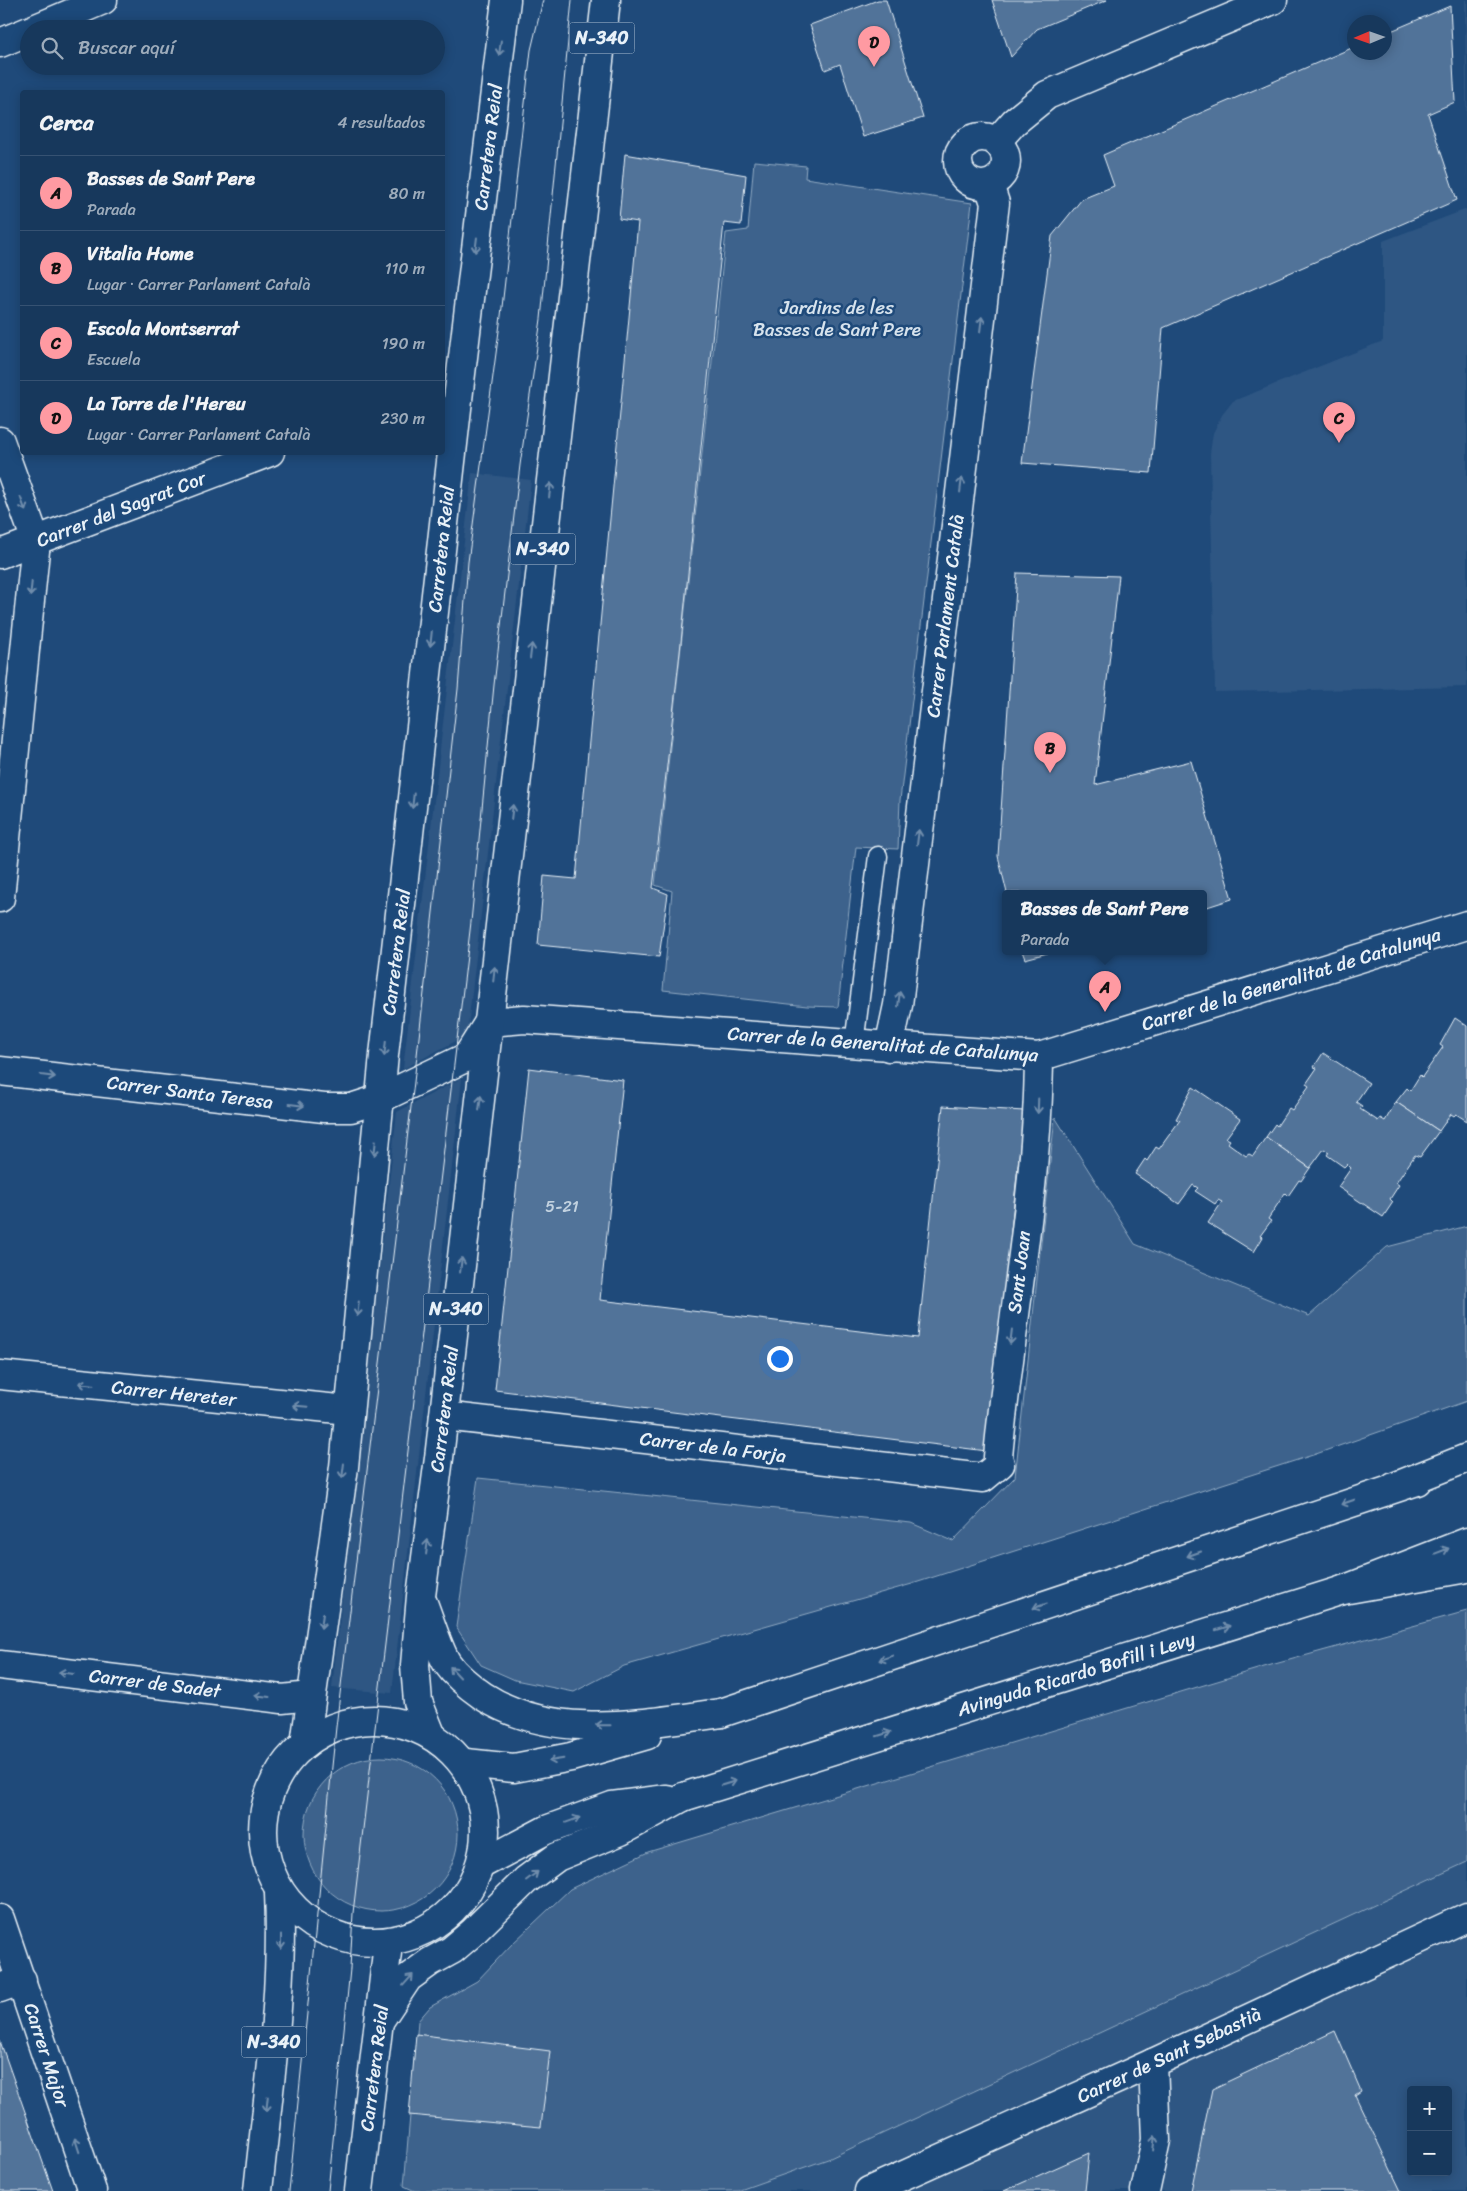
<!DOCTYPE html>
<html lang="es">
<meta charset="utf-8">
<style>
body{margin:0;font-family:Sriracha,sans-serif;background:#203f62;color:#f1f3f6}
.controls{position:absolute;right:15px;bottom:15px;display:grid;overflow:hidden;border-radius:5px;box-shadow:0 2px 12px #0003}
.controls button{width:45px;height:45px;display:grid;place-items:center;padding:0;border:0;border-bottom:1px solid #365272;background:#17385c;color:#f1f3f6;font:25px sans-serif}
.compass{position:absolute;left:1347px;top:15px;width:45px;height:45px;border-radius:50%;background:#17385c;box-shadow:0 2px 12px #0003;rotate:268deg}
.you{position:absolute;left:779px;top:1358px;width:18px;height:18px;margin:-12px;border:4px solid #fff;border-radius:50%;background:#1a73e8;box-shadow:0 0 0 8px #1a73e833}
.badge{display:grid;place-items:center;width:32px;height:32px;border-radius:50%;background:#ff9aa2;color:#111;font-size:16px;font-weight:700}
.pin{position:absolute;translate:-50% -41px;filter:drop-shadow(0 1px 2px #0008)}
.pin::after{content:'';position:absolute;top:26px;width:18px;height:15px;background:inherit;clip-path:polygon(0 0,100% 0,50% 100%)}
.popup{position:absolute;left:1002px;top:890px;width:205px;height:65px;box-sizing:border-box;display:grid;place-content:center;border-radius:5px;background:#17385c;filter:drop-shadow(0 1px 4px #0005);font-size:16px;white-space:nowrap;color:#9eacbb}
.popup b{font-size:19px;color:#f1f3f6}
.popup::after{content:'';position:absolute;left:50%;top:100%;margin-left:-10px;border:10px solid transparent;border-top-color:#17385c}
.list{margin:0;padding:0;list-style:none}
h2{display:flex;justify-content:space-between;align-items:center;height:65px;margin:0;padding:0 20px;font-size:21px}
h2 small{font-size:16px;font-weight:400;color:#9eacbb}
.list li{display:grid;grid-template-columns:32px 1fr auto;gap:15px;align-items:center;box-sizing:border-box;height:75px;padding:0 20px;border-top:1px solid #365272}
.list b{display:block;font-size:19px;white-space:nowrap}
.list p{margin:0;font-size:16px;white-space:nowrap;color:#9eacbb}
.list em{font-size:16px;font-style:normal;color:#9eacbb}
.icon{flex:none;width:28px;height:28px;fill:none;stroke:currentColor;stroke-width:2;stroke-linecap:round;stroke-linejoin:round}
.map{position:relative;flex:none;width:1467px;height:2191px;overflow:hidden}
.search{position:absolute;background:#17385c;box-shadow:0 2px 12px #0003;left:20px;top:20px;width:425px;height:55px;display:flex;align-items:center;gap:12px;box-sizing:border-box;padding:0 18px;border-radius:28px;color:#9eacbb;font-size:19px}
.panel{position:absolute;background:#17385c;box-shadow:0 2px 12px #0003;left:20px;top:90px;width:425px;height:365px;border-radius:5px}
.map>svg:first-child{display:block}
.built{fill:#2e5683;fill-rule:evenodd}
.green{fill:#3c628c;stroke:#92aac2}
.building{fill:#517399;stroke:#e8f1f8}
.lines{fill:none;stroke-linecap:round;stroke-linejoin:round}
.lane-casing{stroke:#e8f1f8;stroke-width:21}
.street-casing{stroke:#e8f1f8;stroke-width:31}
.secondary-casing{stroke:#e8f1f8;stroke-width:31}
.primary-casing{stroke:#e8f1f8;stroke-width:31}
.highway-casing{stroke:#e8f1f8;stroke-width:31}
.lane{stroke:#1f4a7a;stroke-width:18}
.street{stroke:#1f4a7a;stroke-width:28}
.secondary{stroke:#1f4a7a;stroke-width:28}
.primary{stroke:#1f4a7a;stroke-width:28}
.highway{stroke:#1f4a7a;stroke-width:28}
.tram{stroke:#e8f1f8;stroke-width:1}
.oneway{stroke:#6f8dac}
.labels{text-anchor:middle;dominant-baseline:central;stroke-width:5;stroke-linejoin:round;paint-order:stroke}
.number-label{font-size:16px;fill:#c2d2e0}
.shield{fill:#1f4a7a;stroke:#acbfd2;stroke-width:1}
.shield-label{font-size:18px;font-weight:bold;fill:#e8f1f8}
.street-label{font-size:19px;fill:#e8f1f8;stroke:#1f4a7a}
.park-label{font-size:19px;fill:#d7e3ed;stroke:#1f4a7a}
</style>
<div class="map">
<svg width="1467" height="2191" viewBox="0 0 1467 2191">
<rect width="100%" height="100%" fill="#1f4a7a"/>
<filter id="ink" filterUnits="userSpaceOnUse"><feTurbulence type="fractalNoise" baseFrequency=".02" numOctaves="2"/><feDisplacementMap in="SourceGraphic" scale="10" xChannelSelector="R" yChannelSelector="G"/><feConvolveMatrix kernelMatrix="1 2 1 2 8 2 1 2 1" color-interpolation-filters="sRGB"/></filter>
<g filter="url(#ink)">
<g class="built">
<polygon points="1465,0 1467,0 1467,198"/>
<polygon points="1467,209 1467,687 1215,692 1210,453 1213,433 1222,415 1233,401 1383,341 1383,241"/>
<polygon points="472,473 531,480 467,1035 403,1069"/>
<polygon points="462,1078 392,1693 332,1688 397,1112"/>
<path d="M1467 1862V2191H737L828 2159ZM1411 2090H1448V2172H1411Z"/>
</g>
<g class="green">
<polygon points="754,161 806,166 805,178 972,203 900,800 898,849 856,847 838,1007 807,1006 663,990 672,891 655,885 726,233 748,230"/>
<polygon points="1055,1117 1135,1244 1309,1316 1387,1247 1467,1226 1467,1401 1316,1454 912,1584 624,1666 574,1692 515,1680 481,1665 456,1627 478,1478 911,1523 953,1541 1015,1477"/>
<polygon points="1467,1611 1467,1862 828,2159 737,2191 415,2191 404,2186 418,2021 430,2007 477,1981 512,1944 570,1889 648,1852 1264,1667"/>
<circle cx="381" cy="1834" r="77"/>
</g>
<g class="building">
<polygon points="878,0 886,0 923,118 863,137 840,64 825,70 810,25"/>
<polygon points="992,0 1107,0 1037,29 1011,57"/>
<polygon points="1450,6 1455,102 1428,114 1457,200 1163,328 1151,473 1022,463 1052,236 1082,199 1114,186 1103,155 1354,47 1354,52 1384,52 1384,34"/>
<polygon points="625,154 746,175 741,225 724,223 680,652 653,888 668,894 659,957 538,945 544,876 576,879 638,222 619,219"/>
<polygon points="1017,573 1119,576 1095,785 1191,761 1232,899 1204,908 1204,893 1007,893 998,856"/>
<polygon points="1022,951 1055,951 1025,959"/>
<polygon points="1455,1018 1467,1026 1467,1121 1456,1114 1454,1116 1451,1114 1439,1131 1396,1102 1407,1088 1410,1091 1420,1075 1422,1077 1443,1047 1440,1045"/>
<polygon points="1323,1053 1369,1083 1356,1102 1362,1106 1360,1109 1378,1121 1380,1118 1385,1121 1396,1102 1439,1131 1420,1157 1415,1155 1396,1183 1399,1185 1390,1199 1393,1202 1383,1217 1338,1187 1351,1168 1347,1164 1344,1167 1327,1155 1329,1152 1324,1149 1310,1168 1266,1137 1275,1124 1277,1126 1289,1108 1292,1110 1309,1086 1306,1084 1317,1068 1314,1067"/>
<polygon points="529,1068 623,1080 600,1300 918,1338 943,1106 1024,1111 987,1451 495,1390"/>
<polygon points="1193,1087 1240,1119 1226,1138 1230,1140 1228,1143 1246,1156 1249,1154 1253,1156 1266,1137 1310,1168 1301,1181 1299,1180 1288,1196 1285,1193 1268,1219 1271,1221 1260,1236 1263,1237 1254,1252 1208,1223 1222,1202 1218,1200 1215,1204 1195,1191 1198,1188 1193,1185 1179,1204 1135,1174 1145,1159 1147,1161 1156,1147 1159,1149 1180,1120 1176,1119"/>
<polygon points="1335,2031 1361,2091 1355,2095 1401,2191 1191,2191 1212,2089"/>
<polygon points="416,2034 550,2051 541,2127 409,2115"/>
<polygon points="0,2041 53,2191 0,2191"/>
<polygon points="1089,2153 1085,2191 1004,2191"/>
</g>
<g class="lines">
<g class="lane-casing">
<polyline id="lane" points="854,1044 878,856"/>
</g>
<g class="street-casing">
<g id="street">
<circle cx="982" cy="161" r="24"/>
<polyline points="997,141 1014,122 1047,95 1273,0"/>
<polyline points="0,441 36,541 0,898"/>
<polyline points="0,554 270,452"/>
<polyline points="889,1047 898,1005 995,203 989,185"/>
<polyline points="0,1071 324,1108 351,1108 379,1099 467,1057 489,1022 524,1019 1039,1057 1467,925"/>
<polyline points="0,1375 348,1410"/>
<path d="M444 1416 983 1478 1000 1464 998 1457C1010 1324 1038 1191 1039 1057"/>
<polyline points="0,1665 282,1699 310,1696"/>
<polyline points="0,1988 22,1980"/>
<polyline points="869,2191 1153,2063 1467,1917"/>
<polyline points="1145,2191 1156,2140 1153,2063"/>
</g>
</g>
<g class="secondary-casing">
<g id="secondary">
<polyline points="34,29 103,0"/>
<polyline points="0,43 29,31"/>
<polyline points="721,1713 1417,1481"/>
<polyline points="683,1797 1343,1590 1467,1542"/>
<polyline points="0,1919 92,2191"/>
</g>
</g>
<g class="primary-casing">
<g id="primary">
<path d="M423 1603C429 1618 439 1651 447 1663 456 1676 470 1687 483 1696 554 1742 642 1723 721 1713"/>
<circle cx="374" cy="1831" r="111"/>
<polyline points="431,1734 418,1702 415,1665 421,1596 439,1458 606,0"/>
<polyline points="305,1744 344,1467 384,1055 460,382 506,0"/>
<polyline points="466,1763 514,1768 571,1757 647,1735"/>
<polyline points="482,1864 546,1830 612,1806 667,1799"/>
<polyline points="380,2020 408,1978 430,1962 452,1950 472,1933 526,1880 557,1857 621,1831 683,1797"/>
<path d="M258 2191C268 2092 284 1993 279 1893"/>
<polyline points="359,2191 388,1944"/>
</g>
</g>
<g class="highway-casing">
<g id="highway">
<polyline points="1394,1487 1467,1458"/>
<polyline points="1343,1590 1467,1568"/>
</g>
</g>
<use href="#lane" class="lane"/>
<use href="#street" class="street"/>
<use href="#secondary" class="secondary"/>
<use href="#primary" class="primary"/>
<use href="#highway" class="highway"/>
<g class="tram">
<polyline points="289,2191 336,1727 414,1082 458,689 468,562 501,316 531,50 543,0"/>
<polyline points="328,2191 350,1969 353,1913 471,922 494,685 520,465 541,319 572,0"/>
</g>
</g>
<defs><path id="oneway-shaft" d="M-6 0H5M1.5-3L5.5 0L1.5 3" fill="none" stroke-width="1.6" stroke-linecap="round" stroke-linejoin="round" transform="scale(1.25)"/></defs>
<g class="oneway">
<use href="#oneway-shaft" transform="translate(500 48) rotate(97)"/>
<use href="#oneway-shaft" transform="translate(476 245) rotate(97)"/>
<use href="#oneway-shaft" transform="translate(981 324) rotate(-83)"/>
<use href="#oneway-shaft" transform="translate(961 485) rotate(-83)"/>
<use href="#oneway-shaft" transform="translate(550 490) rotate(-83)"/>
<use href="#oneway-shaft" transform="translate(23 504) rotate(70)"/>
<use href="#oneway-shaft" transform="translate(31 589) rotate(96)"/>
<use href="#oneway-shaft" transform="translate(431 639) rotate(96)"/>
<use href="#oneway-shaft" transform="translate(531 651) rotate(-83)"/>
<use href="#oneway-shaft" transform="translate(413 801) rotate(96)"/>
<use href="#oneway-shaft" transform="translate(512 812) rotate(-83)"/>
<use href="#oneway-shaft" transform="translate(918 837) rotate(-83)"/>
<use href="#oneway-shaft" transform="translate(494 974) rotate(-84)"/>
<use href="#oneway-shaft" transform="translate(899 999) rotate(-83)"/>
<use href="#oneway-shaft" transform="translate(385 1049) rotate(96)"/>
<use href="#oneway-shaft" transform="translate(48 1076) rotate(7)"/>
<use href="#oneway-shaft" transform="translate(480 1103) rotate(-83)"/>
<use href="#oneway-shaft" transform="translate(297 1105) rotate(7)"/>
<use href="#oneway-shaft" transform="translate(1038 1106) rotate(92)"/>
<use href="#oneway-shaft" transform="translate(375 1148) rotate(96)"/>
<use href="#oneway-shaft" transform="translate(461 1265) rotate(-83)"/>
<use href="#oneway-shaft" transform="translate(358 1309) rotate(96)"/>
<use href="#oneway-shaft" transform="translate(1011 1337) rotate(97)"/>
<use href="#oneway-shaft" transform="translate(86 1384) rotate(-174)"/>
<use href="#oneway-shaft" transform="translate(300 1406) rotate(-175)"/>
<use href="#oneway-shaft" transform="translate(343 1471) rotate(97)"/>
<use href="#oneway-shaft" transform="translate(1348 1502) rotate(161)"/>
<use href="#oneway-shaft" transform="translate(427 1547) rotate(-83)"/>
<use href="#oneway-shaft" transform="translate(1442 1551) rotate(-21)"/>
<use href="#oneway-shaft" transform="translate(1194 1554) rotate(161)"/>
<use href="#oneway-shaft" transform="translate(1040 1606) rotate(161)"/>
<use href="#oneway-shaft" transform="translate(322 1621) rotate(98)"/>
<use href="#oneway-shaft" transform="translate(1223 1628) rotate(-17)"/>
<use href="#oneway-shaft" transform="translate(886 1658) rotate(161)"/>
<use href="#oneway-shaft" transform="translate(455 1672) rotate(-133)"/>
<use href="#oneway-shaft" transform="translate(66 1673) rotate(-173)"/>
<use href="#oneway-shaft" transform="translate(262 1696) rotate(-173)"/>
<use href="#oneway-shaft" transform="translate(603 1725) rotate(-179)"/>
<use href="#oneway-shaft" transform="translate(884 1734) rotate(-17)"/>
<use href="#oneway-shaft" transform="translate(556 1760) rotate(170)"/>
<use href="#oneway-shaft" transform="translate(729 1783) rotate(-17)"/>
<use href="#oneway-shaft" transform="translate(573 1820) rotate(-20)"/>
<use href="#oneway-shaft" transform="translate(532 1876) rotate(-37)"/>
<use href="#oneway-shaft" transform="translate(281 1942) rotate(90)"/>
<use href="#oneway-shaft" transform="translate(408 1980) rotate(-48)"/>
<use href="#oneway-shaft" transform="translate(267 2104) rotate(96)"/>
<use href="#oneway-shaft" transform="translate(1154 2143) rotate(-83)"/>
<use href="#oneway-shaft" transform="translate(77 2145) rotate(-108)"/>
</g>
</g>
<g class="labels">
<g class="number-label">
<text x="562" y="1206">5-21</text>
</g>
<g class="shield">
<rect x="569.5" y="22.5" width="65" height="31" rx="4"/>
<rect x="510.5" y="533.5" width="65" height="31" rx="4"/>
<rect x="423.5" y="1293.5" width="65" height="31" rx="4"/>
<rect x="241.5" y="2026.5" width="65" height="31" rx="4"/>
</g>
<g class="shield-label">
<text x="602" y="38">N-340</text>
<text x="543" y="549">N-340</text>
<text x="456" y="1309">N-340</text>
<text x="274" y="2042">N-340</text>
</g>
<g class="street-label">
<text transform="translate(488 147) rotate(-83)">Carretera Reial</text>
<text transform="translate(121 509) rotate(-21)">Carrer del Sagrat Cor</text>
<text transform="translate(441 549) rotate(-84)">Carretera Reial</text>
<text transform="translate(945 616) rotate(-83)">Carrer Parlament Català</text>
<text transform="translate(396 952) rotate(-83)">Carretera Reial</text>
<text transform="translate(1291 979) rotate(-17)">Carrer de la Generalitat de Catalunya</text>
<text transform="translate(883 1044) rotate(4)">Carrer de la Generalitat de Catalunya</text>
<text transform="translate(190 1092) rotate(7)">Carrer Santa Teresa</text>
<text transform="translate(1019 1272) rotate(-83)">Sant Joan</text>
<text transform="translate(174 1393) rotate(6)">Carrer Hereter</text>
<text transform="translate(444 1409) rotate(-83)">Carretera Reial</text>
<text transform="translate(713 1447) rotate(7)">Carrer de la Forja</text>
<text transform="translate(1076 1674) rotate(-17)">Avinguda Ricardo Bofill i Levy</text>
<text transform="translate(155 1683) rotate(7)">Carrer de Sadet</text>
<text transform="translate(47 2055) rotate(72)">Carrer Major</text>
<text transform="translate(1169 2055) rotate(-25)">Carrer de Sant Sebastià</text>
<text transform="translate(374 2068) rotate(-83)">Carretera Reial</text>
</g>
<g class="park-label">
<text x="837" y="307">Jardins de les<tspan x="837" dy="22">Basses de Sant Pere</tspan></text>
</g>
</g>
</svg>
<div class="controls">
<button>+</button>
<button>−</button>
</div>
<svg class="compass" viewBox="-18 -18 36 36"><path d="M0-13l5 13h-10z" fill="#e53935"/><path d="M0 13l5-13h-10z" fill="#9eacbb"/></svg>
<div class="you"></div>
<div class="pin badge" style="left:1105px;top:1012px">A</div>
<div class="popup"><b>Basses de Sant Pere</b>Parada</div>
<div class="pin badge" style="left:1050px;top:773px">B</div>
<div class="pin badge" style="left:1339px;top:443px">C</div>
<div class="pin badge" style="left:874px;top:67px">D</div>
<div class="search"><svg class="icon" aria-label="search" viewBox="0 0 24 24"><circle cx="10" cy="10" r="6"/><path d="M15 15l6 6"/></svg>Buscar aquí</div>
<section class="panel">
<h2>Cerca<small>4 resultados</small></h2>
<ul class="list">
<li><span class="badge">A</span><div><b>Basses de Sant Pere</b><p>Parada</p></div><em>80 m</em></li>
<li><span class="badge">B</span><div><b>Vitalia Home</b><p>Lugar · Carrer Parlament Català</p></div><em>110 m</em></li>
<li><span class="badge">C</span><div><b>Escola Montserrat</b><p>Escuela</p></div><em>190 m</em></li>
<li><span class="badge">D</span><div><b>La Torre de l'Hereu</b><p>Lugar · Carrer Parlament Català</p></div><em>230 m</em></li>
</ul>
</section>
</div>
